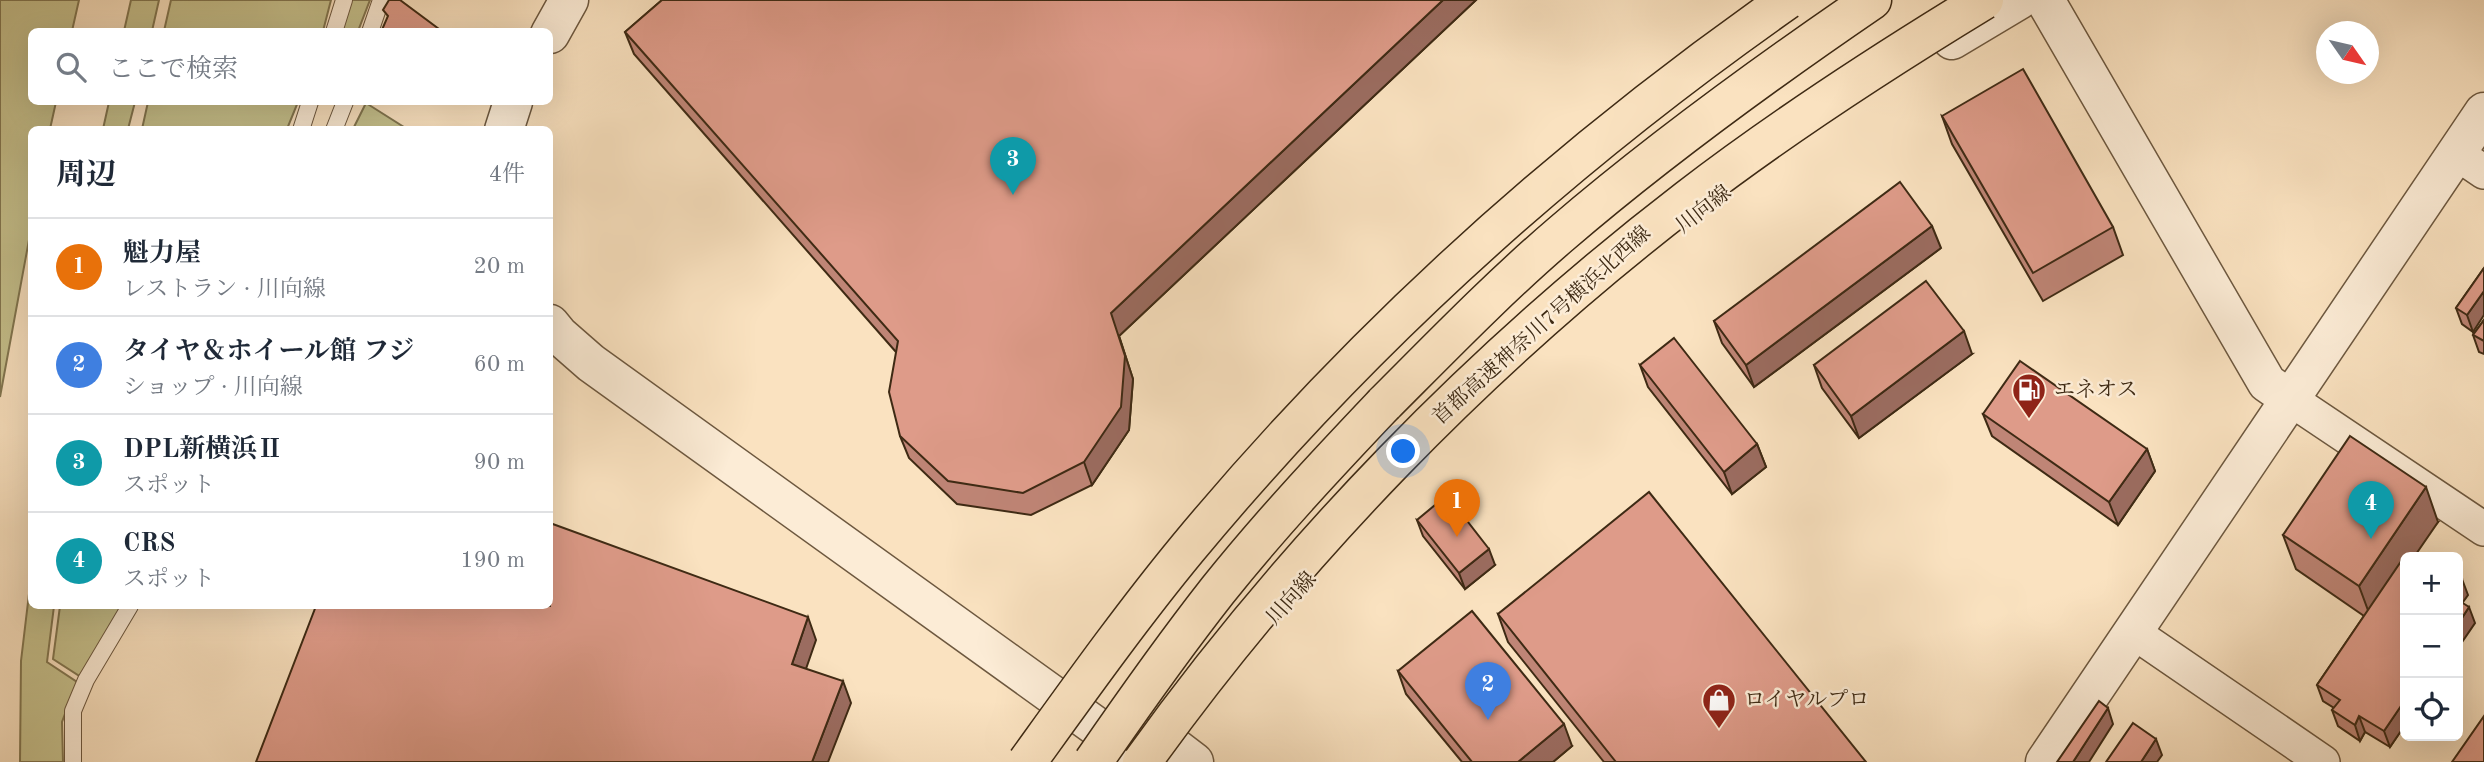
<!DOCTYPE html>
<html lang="ja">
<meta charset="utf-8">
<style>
body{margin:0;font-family:"Old Standard TT","Noto Serif JP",serif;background:#f6f6f7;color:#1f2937}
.controls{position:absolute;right:21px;bottom:21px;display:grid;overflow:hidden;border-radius:10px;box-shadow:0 7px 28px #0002}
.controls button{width:63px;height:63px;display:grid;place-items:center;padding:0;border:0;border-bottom:2px solid #e0e1e3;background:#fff;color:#1f2937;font:35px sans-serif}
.compass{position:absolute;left:2316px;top:21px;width:63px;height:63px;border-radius:50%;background:#fff;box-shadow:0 7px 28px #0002;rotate:124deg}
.you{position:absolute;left:1404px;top:452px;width:24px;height:24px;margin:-18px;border:5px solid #fff;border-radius:50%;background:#1a73e8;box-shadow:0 0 0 10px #1a73e833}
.badge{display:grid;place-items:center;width:46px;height:46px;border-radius:50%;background:#111827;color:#fff;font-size:23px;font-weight:700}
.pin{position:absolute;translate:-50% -58px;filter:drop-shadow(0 2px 4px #0008)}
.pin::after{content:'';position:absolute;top:37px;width:24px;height:21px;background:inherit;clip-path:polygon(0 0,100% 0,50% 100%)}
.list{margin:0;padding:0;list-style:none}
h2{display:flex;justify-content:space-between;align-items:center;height:91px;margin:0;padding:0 28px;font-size:30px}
h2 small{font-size:23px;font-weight:400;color:#747a83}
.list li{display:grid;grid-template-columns:46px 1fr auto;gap:21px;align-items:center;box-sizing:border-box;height:98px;padding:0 28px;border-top:2px solid #e0e1e3}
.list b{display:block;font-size:26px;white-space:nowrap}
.list p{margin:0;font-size:23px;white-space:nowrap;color:#747a83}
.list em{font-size:23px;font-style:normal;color:#747a83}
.icon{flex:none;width:38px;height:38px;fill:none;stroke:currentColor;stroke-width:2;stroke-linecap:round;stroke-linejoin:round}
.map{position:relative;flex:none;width:2484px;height:762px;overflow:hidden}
.search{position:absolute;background:#fff;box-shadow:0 7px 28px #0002;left:28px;top:28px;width:525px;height:77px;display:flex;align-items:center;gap:18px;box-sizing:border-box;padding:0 24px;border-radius:10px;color:#747a83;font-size:26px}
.panel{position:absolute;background:#fff;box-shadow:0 7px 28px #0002;left:28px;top:126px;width:525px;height:483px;border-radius:10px}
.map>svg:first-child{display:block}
.green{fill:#c6c18d;stroke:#827650;stroke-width:2}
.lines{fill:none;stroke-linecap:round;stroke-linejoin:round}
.service-casing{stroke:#6d583f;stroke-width:18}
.minor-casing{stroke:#6d583f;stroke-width:36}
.tertiary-casing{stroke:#6d583f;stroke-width:41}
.motorway-casing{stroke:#3e2a14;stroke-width:41}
.service{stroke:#fcecd6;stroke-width:16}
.minor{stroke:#fcecd6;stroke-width:33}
.tertiary{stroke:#fcecd6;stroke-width:38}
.motorway{stroke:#fae2c0;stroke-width:38}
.motorway-bridge-casing{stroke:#3e2a14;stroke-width:41;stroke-linecap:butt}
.motorway-bridge{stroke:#fae2c0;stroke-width:38}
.wall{fill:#bf8576;stroke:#3e2a14;stroke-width:2}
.shaded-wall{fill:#9b6c60;stroke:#3e2a14;stroke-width:2}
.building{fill:#de9b89;stroke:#3e2a14;stroke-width:2}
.labels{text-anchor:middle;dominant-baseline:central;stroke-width:5;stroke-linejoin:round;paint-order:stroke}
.street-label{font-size:21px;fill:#3e2a14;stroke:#fcecd6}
.poi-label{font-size:21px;fill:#3e2a14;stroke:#fcecd6;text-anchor:start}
</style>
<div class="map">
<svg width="2484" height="762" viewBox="0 0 2484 762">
<rect width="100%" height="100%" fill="#fae2c0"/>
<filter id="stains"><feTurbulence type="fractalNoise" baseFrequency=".00286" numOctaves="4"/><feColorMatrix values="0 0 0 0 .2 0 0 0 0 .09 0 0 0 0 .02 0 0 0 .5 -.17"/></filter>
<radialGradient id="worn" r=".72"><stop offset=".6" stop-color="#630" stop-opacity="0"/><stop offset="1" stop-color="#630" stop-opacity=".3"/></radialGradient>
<g class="green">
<polygon points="0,0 79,0 72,31 32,32 32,102 56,102 50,129 32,130 31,229 0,397"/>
<polygon points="131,0 159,0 152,31 124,31"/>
<polygon points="171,0 331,0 323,31 164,31"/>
<polygon points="351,0 370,0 358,31 340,32"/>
<polygon points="109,102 135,102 128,129 103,129"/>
<polygon points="148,102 298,102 287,129 142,129"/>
<polygon points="366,103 407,129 353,129"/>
<polygon points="31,577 32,606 54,606 47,662 77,682 62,722 63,762 20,762 21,661"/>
<polygon points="60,606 122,606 81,677 53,659"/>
</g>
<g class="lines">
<g class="service-casing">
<g id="service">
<polyline points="334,32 344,0"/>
<polyline points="370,32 381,0"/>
<polyline points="301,130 310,102"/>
<polyline points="334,130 345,102"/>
<polyline points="73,762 73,711 86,680 130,606"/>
</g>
</g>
<g class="minor-casing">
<g id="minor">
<polyline points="2456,153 2484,172"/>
<polyline points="2290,399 2484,529"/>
<polyline points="2133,632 2323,762"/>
</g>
</g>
<g class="tertiary-casing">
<g id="tertiary">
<polyline points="2045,0 2267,383 2290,399"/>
<polyline points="550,34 569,0"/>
<polyline points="1952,40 2019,0"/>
<polyline points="504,130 513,102"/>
<polyline points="550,324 559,335 591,363 1097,727 1125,762"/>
<polyline points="1126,734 1173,746 1194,762"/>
<polyline points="2045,762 2484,112"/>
</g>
</g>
<g class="motorway-casing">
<path id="motorway" d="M1384 404C1442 346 1499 287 1561 234 1660 149 1765 73 1872 0"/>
</g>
<use href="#service" class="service"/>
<use href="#minor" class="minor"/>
<use href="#tertiary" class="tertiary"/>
<use href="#motorway" class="motorway"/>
<g class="motorway-bridge-casing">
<g id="motorway-bridge">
<path d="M1027 762C1079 690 1131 617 1187 549 1361 339 1564 156 1787 0"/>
<path d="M1093 762C1133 704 1174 646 1218 590 1270 525 1327 464 1384 404"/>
<path d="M1142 762C1294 550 1481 358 1688 199 1783 126 1882 62 1984 0"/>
</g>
</g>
<use href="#motorway-bridge" class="motorway-bridge"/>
</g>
<g class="wall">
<polygon points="662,0 1476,0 1119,336 1133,379 1129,430 1092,485 1031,515 957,504 909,458 900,436 896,352 634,54 625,32"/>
<polygon points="1942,116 2113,227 2123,255 2043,301 1952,144"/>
<polygon points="1941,248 1754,387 1722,343 1714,321"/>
<polygon points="2484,268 2473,332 2462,324 2456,308"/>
<polygon points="2484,320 2484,354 2479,352 2473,335"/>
<polygon points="1972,354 1859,438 1822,388 1814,365"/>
<polygon points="1640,365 1757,444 1766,467 1732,494 1648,387"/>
<polygon points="1983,414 2147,449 2155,471 2118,525 1992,436"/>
<polygon points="1417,520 1495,565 1465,589 1423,536"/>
<polygon points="2438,522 2405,557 2405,725 2390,747 2365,732 2360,741 2338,726 2332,710 2334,708 2323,701 2317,685 2364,616 2296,569 2283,535"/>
<polygon points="1498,614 1866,762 1604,762 1508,642"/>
<polygon points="1398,671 1572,746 1553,762 1462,762 1406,694"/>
</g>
<g class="shaded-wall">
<polygon points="1443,0 1476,0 1119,336 1133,379 1129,430 1092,485 1084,462 1111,313"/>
<polygon points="1932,226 1941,248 1754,387 1746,365"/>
<polygon points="2484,291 2484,315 2473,332 2467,315"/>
<polygon points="1964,331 1972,354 1859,438 1851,416"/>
<polygon points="1757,444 1766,467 1732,494 1724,472"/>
<polygon points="2147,449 2155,471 2118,525 2109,502"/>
<polygon points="2426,487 2438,522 2414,557 2405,557 2405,571 2372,621 2359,586"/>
<polygon points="1489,549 1495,565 1465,589 1459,573"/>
<polygon points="2462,579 2468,595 2458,609 2458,585"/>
<polygon points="2469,607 2475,623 2458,648 2458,624"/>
<polygon points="808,617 816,640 800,686 792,664"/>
<polygon points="843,681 851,703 828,762 812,762"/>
<polygon points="2405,700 2405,725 2390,747 2384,731"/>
<polygon points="2108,708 2113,724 2089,762 2073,762"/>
<polygon points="2359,716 2365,732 2360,741 2355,725"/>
<polygon points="1564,724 1572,746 1553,762 1518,762"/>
<polygon points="2156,739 2162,755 2157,762 2141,762"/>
</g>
<g class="building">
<polygon points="389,0 400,0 443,32 381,32 388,16 383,10"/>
<polygon points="662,0 1443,0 1111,313 1125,356 1121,407 1084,462 1023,493 948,481 900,436 889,392 898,341 625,32"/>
<polygon points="2023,69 2113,227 2033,273 1942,116"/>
<polygon points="1900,182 1932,226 1746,365 1714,321"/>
<polygon points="2484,268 2484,291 2467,315 2456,308"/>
<polygon points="1926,281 1964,331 1851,416 1814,365"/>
<polygon points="2484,320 2484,341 2473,335"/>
<polygon points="1674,338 1757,444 1724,472 1640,365"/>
<polygon points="2020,361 2147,449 2109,502 1983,414"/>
<polygon points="2350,436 2426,487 2359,586 2283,535"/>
<polygon points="1649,492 1866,762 1616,762 1498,614"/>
<polygon points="1447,495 1489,549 1459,573 1417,520"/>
<polygon points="550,523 808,617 792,664 843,681 812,762 256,762 316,606 550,606"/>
<polygon points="2402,560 2405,562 2405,700 2384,731 2359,716 2355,725 2332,710 2340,700 2317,685"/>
<polygon points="2458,576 2462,579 2458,585"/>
<polygon points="2458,600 2469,607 2458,624"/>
<polygon points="1472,611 1564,724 1518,762 1472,762 1398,671"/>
<polygon points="2099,701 2108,708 2073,762 2057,762"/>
<polygon points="2484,716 2484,762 2452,762"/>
<polygon points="2133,723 2156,739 2141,762 2106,762"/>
</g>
<defs>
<g id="fuel-pin" transform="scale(1.75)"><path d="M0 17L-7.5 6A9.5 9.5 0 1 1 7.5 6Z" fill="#8f2418" stroke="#fcecd6"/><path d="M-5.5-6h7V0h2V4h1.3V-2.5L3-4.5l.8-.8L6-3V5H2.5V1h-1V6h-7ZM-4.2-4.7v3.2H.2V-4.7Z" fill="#fff"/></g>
<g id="shop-pin" transform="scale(1.75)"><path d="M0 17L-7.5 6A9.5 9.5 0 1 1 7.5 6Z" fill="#8f2418" stroke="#fcecd6"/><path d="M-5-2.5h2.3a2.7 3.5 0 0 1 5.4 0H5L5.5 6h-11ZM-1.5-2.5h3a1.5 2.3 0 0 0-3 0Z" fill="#fff"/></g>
</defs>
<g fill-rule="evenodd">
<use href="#fuel-pin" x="2029" y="390"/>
<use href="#shop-pin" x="1719" y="700"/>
</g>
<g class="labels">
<g class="street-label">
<text transform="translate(1704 210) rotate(-38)">川向線</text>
<text transform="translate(1542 326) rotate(-42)">首都高速神奈川7号横浜北西線</text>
<text transform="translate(1292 599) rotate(-48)">川向線</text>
</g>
<g class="poi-label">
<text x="2054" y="390">エネオス</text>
<text x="1744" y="700">ロイヤルプロ</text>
</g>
</g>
<rect width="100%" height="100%" filter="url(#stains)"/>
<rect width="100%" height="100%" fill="url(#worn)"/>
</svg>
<div class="controls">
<button>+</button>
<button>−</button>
<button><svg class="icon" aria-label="locate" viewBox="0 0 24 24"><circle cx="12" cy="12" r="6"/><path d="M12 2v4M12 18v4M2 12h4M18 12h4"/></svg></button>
</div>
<svg class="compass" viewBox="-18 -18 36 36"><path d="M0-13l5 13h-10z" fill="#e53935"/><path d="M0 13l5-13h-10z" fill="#747a83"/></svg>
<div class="you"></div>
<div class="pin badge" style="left:1457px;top:537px;background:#e8710a">1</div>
<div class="pin badge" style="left:1488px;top:720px;background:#3f7fe0">2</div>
<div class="pin badge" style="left:1013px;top:195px;background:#0f9aa8">3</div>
<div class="pin badge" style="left:2371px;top:539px;background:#0f9aa8">4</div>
<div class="search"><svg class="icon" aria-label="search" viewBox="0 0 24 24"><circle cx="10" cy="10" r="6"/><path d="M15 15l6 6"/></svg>ここで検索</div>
<section class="panel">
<h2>周辺<small>4件</small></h2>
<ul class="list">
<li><span class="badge" style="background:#e8710a">1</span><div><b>魁力屋</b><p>レストラン · 川向線</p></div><em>20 m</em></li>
<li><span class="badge" style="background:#3f7fe0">2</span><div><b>タイヤ＆ホイール館 フジ</b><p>ショップ · 川向線</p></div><em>60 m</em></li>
<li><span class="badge" style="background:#0f9aa8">3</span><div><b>DPL新横浜Ⅱ</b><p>スポット</p></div><em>90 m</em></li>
<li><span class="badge" style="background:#0f9aa8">4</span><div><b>CRS</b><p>スポット</p></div><em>190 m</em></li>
</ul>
</section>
</div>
